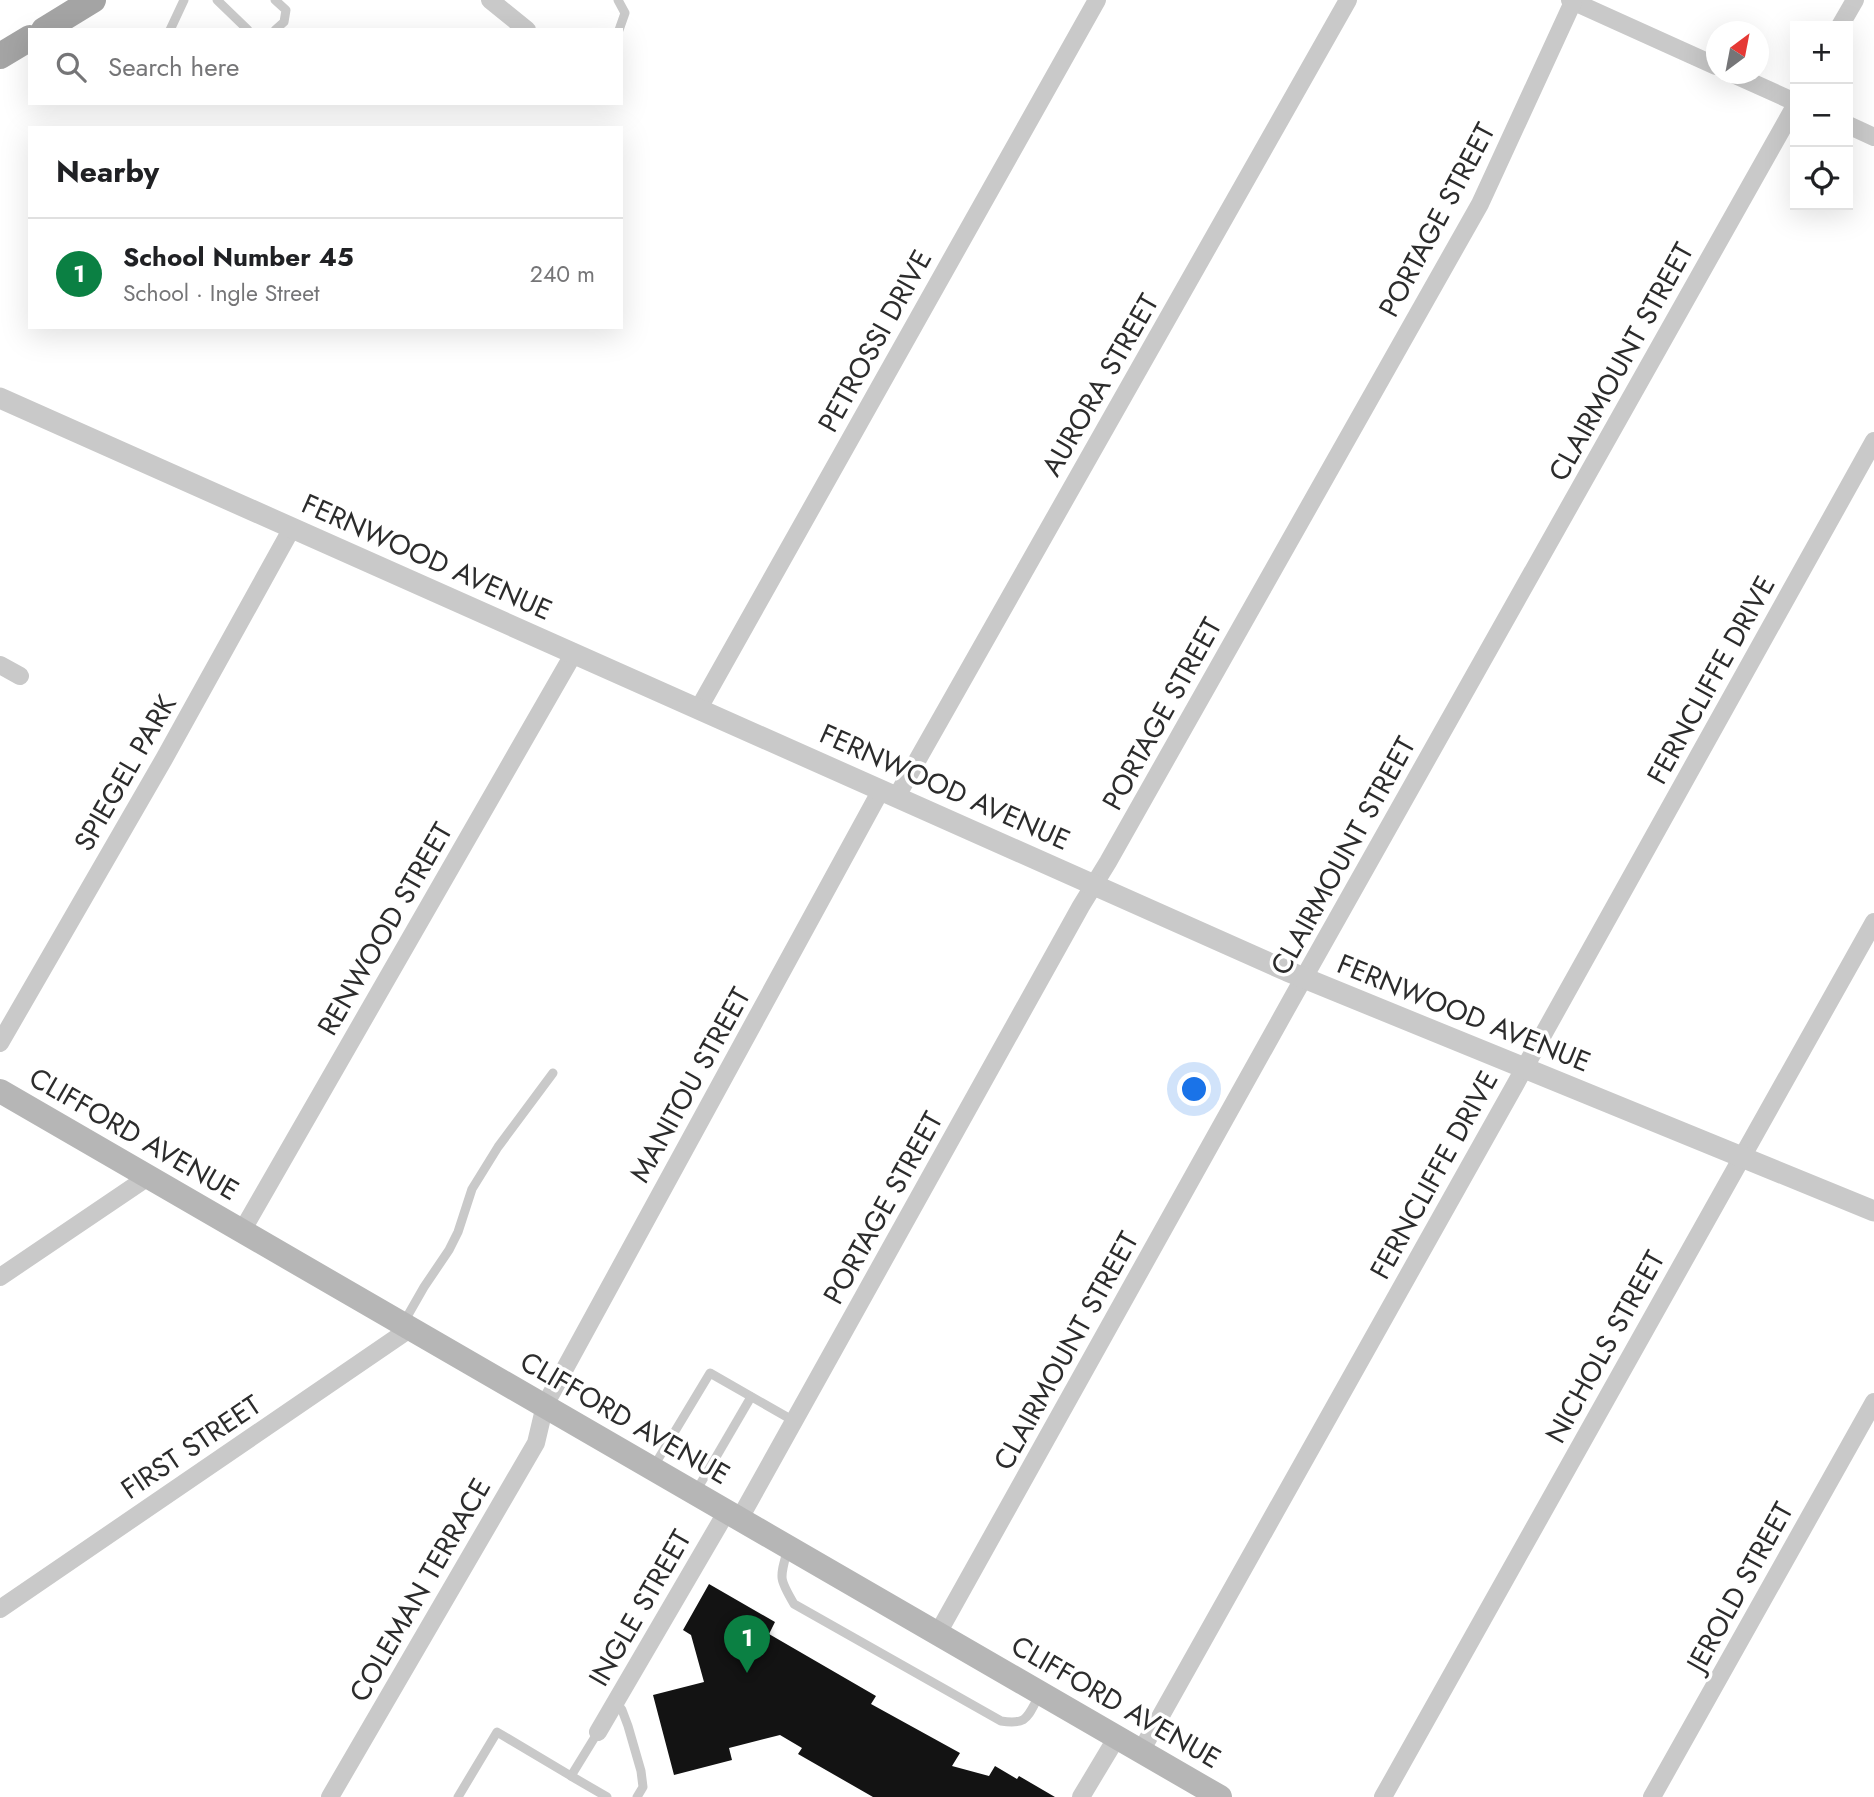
<!DOCTYPE html>
<meta charset="utf-8">
<style>
body{margin:0;font-family:Jost,sans-serif;background:#f6f6f6;color:#202124}
.controls{position:absolute;right:21px;top:21px;display:grid;overflow:hidden;border-radius:0px;box-shadow:0 7px 28px #0002}
.controls button{width:63px;height:63px;display:grid;place-items:center;padding:0;border:0;border-bottom:2px solid #e0e0e0;background:#fff;color:#202124;font:35px sans-serif}
.compass{position:absolute;left:1706px;top:21px;width:63px;height:63px;border-radius:50%;background:#fff;box-shadow:0 7px 28px #0002;rotate:32deg}
.you{position:absolute;left:1195px;top:1090px;width:24px;height:24px;margin:-18px;border:5px solid #fff;border-radius:50%;background:#1a73e8;box-shadow:0 0 0 10px #1a73e833}
.badge{display:grid;place-items:center;width:46px;height:46px;border-radius:50%;background:#0b8043;color:#fff;font-size:23px;font-weight:700}
.pin{position:absolute;translate:-50% -58px;filter:drop-shadow(0 2px 4px #0008)}
.pin::after{content:'';position:absolute;top:37px;width:24px;height:21px;background:inherit;clip-path:polygon(0 0,100% 0,50% 100%)}
.list{margin:0;padding:0;list-style:none}
h2{display:flex;justify-content:space-between;align-items:center;height:91px;margin:0;padding:0 28px;font-size:30px}
h2 small{font-size:23px;font-weight:400;color:#757577}
.list li{display:grid;grid-template-columns:46px 1fr auto;gap:21px;align-items:center;box-sizing:border-box;height:112px;padding:0 28px;border-top:2px solid #e0e0e0}
.list b{display:block;font-size:26px;white-space:nowrap}
.list p{margin:0;font-size:23px;white-space:nowrap;color:#757577}
.list em{font-size:23px;font-style:normal;color:#757577}
.icon{flex:none;width:38px;height:38px;fill:none;stroke:currentColor;stroke-width:2;stroke-linecap:round;stroke-linejoin:round}
.map{position:relative;flex:none;width:1874px;height:1797px;overflow:hidden}
.search{position:absolute;background:#fff;box-shadow:0 7px 28px #0002;left:28px;top:28px;width:595px;height:77px;display:flex;align-items:center;gap:18px;box-sizing:border-box;padding:0 24px;border-radius:0px;color:#757577;font-size:26px}
.panel{position:absolute;background:#fff;box-shadow:0 7px 28px #0002;left:28px;top:126px;width:595px;height:203px;border-radius:0px}
.map>svg:first-child{display:block}
.building{fill:#131313}
.lines{fill:none;stroke-linecap:round;stroke-linejoin:round}
.service{stroke:#c9c9c9;stroke-width:9}
.minor{stroke:#c9c9c9;stroke-width:18}
.tertiary{stroke:#c9c9c9;stroke-width:21}
.secondary{stroke:#b6b6b6;stroke-width:24}
.primary{stroke:#a4a4a4;stroke-width:26}
.labels{text-anchor:middle;dominant-baseline:central;stroke-width:7;stroke-linejoin:round;paint-order:stroke}
.street-label{font-size:28px;fill:#2c2c2c;stroke:#fff}
</style>
<div class="map">
<svg width="1874" height="1797" viewBox="0 0 1874 1797">
<rect width="100%" height="100%" fill="#fff"/>
<polygon class="building" points="709,1584 775,1622 769,1634 876,1696 871,1704 960,1753 952,1766 989,1776 995,1766 1017,1779 1019,1776 1055,1797 873,1797 798,1754 802,1748 780,1735 729,1748 732,1760 674,1775 653,1695 704,1682 691,1635 683,1630"/>
<g class="lines">
<g class="service">
<polyline points="217,0 248,30"/>
<polyline points="618,0 625,13 619,30"/>
<polyline points="170,30 184,0"/>
<polyline points="275,30 284,22 286,10 275,0"/>
<polyline points="404,1322 424,1287 449,1250 458,1232 472,1189 498,1147 553,1073"/>
<polyline points="654,1466 710,1373 794,1421"/>
<polyline points="695,1493 751,1397"/>
<path d="M788 1548C780 1578 778 1577 794 1604L1001 1721C1028 1725 1027 1717 1039 1696"/>
<polyline points="616,1702 622,1710 628,1726 641,1771 643,1787 637,1797"/>
<polyline points="598,1732 571,1776 607,1797"/>
<polyline points="458,1797 497,1732 571,1776"/>
</g>
<g class="minor">
<polyline points="490,0 527,30"/>
<polyline points="1570,0 1716,66"/>
<polyline points="1840,26 1855,0"/>
<polyline points="1733,74 1795,102"/>
<polyline points="1848,125 1874,137"/>
<polyline points="0,665 20,676"/>
<polyline points="699,708 1097,0"/>
<polyline points="897,796 1348,0"/>
<polyline points="0,1043 164,759 292,528"/>
<polyline points="242,1231 574,653"/>
<polyline points="0,1277 148,1177"/>
<polyline points="740,1518 1081,906 1108,862 1480,204 1573,2"/>
<polyline points="0,1609 411,1328"/>
<polyline points="938,1633 1293,997 1795,106"/>
<polyline points="598,1732 727,1511"/>
<polyline points="1141,1751 1515,1085 1874,441"/>
<polyline points="330,1797 536,1443 545,1405 881,790"/>
<polyline points="1081,1797 1117,1737"/>
<polyline points="1383,1797 1874,922"/>
<polyline points="1652,1797 1874,1402"/>
</g>
<polyline class="tertiary" points="0,398 1287,971 1874,1211"/>
<polyline class="secondary" points="0,1091 1220,1797"/>
<g class="primary">
<polyline points="44,30 93,0"/>
<polyline points="0,56 30,38"/>
</g>
</g>
<g class="labels">
<g class="street-label">
<text transform="translate(1437 220) rotate(-62)">PORTAGE STREET</text>
<text transform="translate(875 341) rotate(-61)">PETROSSI DRIVE</text>
<text transform="translate(1621 362) rotate(-61)">CLAIRMOUNT STREET</text>
<text transform="translate(1100 385) rotate(-60)">AURORA STREET</text>
<text transform="translate(427 557) rotate(24)">FERNWOOD AVENUE</text>
<text transform="translate(1711 680) rotate(-61)">FERNCLIFFE DRIVE</text>
<text transform="translate(1162 714) rotate(-61)">PORTAGE STREET</text>
<text transform="translate(125 773) rotate(-60)">SPIEGEL PARK</text>
<text transform="translate(945 787) rotate(24)">FERNWOOD AVENUE</text>
<text transform="translate(1343 856) rotate(-61)">CLAIRMOUNT STREET</text>
<text transform="translate(385 929) rotate(-60)">RENWOOD STREET</text>
<text transform="translate(1464 1013) rotate(22)">FERNWOOD AVENUE</text>
<text transform="translate(690 1085) rotate(-61)">MANITOU STREET</text>
<text transform="translate(134 1134) rotate(30)">CLIFFORD AVENUE</text>
<text transform="translate(1434 1175) rotate(-61)">FERNCLIFFE DRIVE</text>
<text transform="translate(883 1208) rotate(-61)">PORTAGE STREET</text>
<text transform="translate(1605 1347) rotate(-61)">NICHOLS STREET</text>
<text transform="translate(1066 1351) rotate(-61)">CLAIRMOUNT STREET</text>
<text transform="translate(625 1418) rotate(30)">CLIFFORD AVENUE</text>
<text transform="translate(191 1447) rotate(-34)">FIRST STREET</text>
<text transform="translate(1740 1587) rotate(-61)">JEROLD STREET</text>
<text transform="translate(420 1590) rotate(-60)">COLEMAN TERRACE</text>
<text transform="translate(640 1608) rotate(-60)">INGLE STREET</text>
<text transform="translate(1116 1702) rotate(30)">CLIFFORD AVENUE</text>
</g>
</g>
</svg>
<div class="controls">
<button>+</button>
<button>−</button>
<button><svg class="icon" aria-label="locate" viewBox="0 0 24 24"><circle cx="12" cy="12" r="6"/><path d="M12 2v4M12 18v4M2 12h4M18 12h4"/></svg></button>
</div>
<svg class="compass" viewBox="-18 -18 36 36"><path d="M0-13l5 13h-10z" fill="#e53935"/><path d="M0 13l5-13h-10z" fill="#757577"/></svg>
<div class="you"></div>
<div class="pin badge" style="left:747px;top:1673px">1</div>
<div class="search"><svg class="icon" aria-label="search" viewBox="0 0 24 24"><circle cx="10" cy="10" r="6"/><path d="M15 15l6 6"/></svg>Search here</div>
<section class="panel">
<h2>Nearby<small></small></h2>
<ul class="list">
<li><span class="badge">1</span><div><b>School Number 45</b><p>School · Ingle Street</p></div><em>240 m</em></li>
</ul>
</section>
</div>
